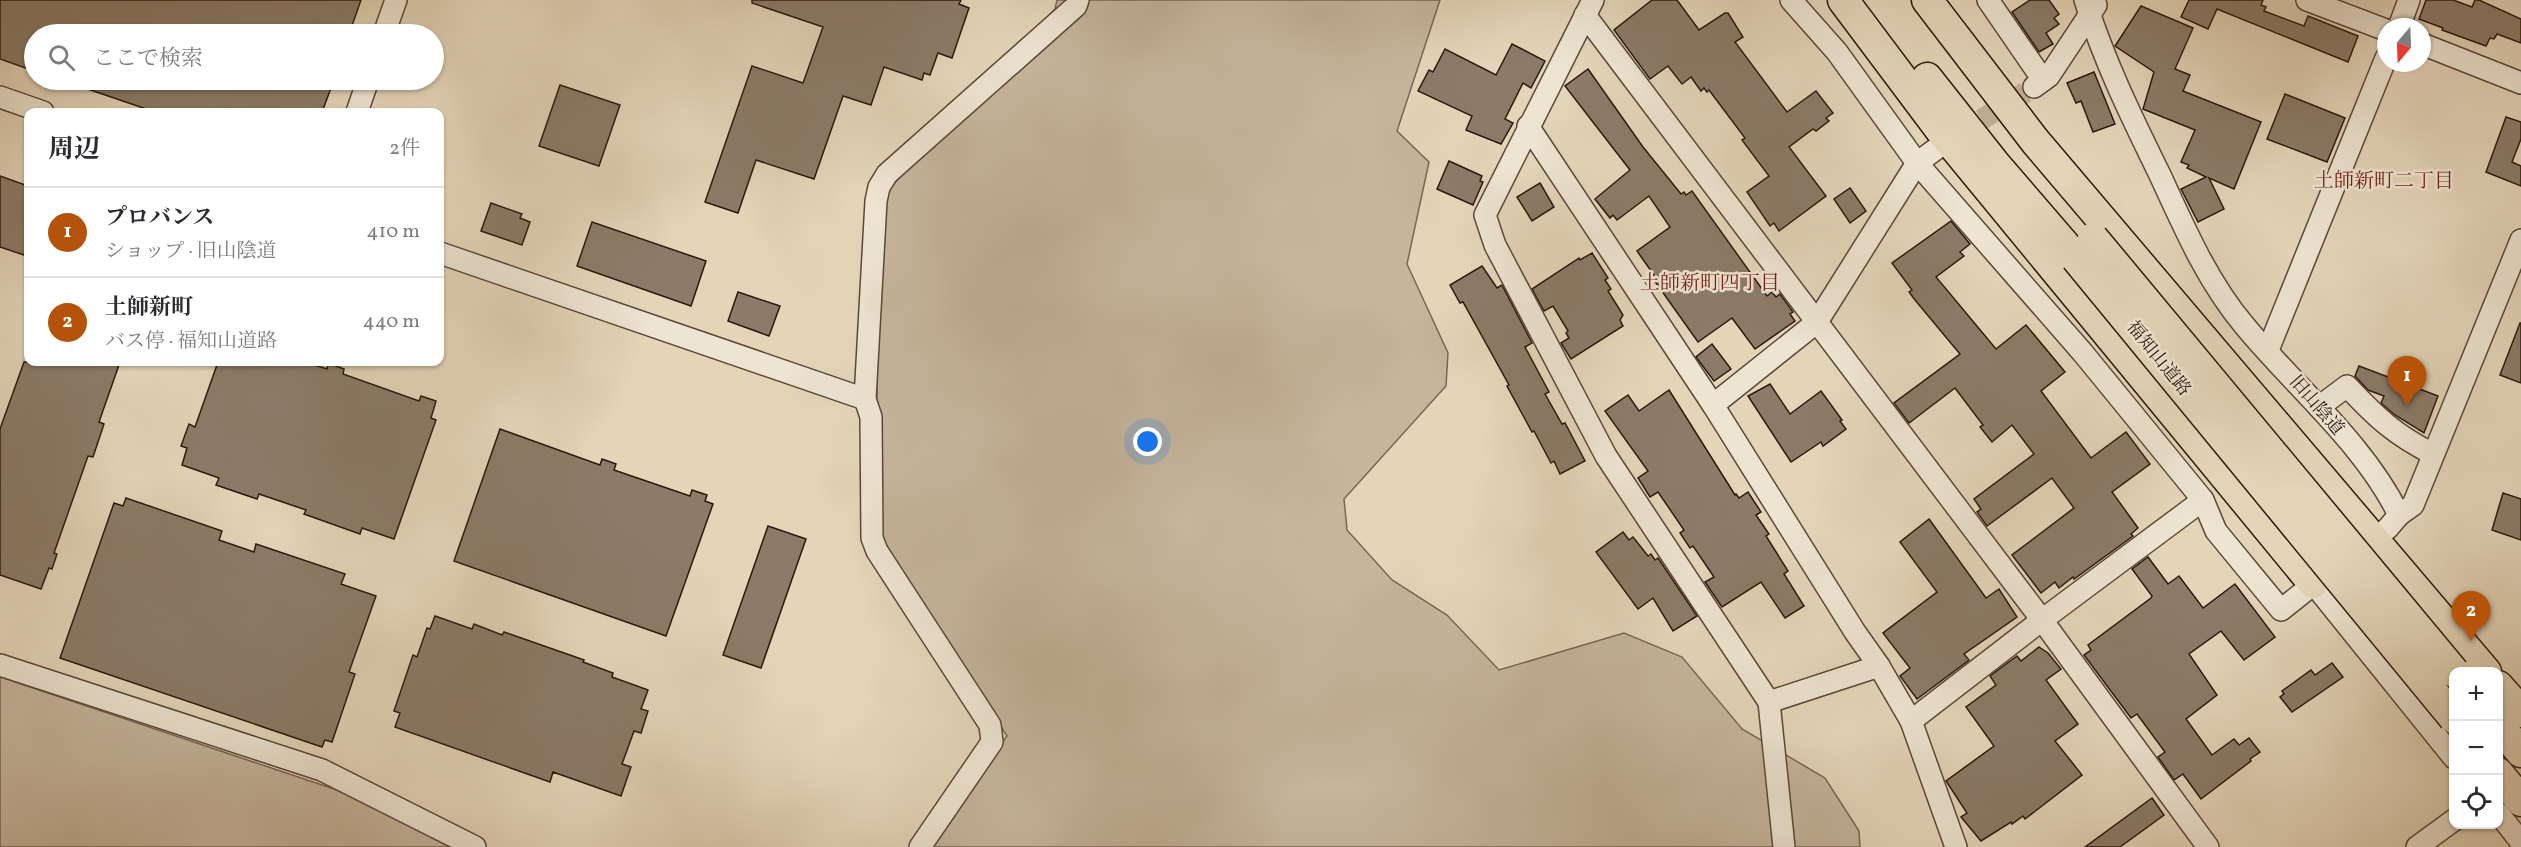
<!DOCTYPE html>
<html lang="ja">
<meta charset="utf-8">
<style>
body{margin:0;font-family:Vollkorn,"Noto Serif JP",serif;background:#f2f2f3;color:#2b2b33}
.controls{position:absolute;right:18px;bottom:18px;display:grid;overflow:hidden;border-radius:12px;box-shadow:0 2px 4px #0004}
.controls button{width:54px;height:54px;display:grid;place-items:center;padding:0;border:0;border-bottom:2px solid #e1e1e2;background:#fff;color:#2b2b33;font:30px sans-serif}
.compass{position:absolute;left:2377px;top:18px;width:54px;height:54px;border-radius:50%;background:#fff;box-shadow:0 2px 4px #0004;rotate:199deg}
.you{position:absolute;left:1148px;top:442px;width:21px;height:21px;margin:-15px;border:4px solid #fff;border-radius:50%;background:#1a73e8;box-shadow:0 0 0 9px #1a73e833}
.badge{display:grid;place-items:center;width:39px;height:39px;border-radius:50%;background:#b45309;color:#fff;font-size:20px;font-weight:700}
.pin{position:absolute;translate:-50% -50px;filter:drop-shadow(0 2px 3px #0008)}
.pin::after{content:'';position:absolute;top:32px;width:21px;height:18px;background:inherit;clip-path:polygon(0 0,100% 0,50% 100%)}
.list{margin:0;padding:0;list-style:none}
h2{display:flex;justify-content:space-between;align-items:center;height:78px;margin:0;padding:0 24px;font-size:26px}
h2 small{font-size:20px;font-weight:400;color:#7c7c81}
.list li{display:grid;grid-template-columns:39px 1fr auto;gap:18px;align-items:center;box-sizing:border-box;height:90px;padding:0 24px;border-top:2px solid #e1e1e2}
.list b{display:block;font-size:22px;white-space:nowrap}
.list p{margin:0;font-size:20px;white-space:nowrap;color:#7c7c81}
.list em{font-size:20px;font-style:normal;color:#7c7c81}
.icon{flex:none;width:33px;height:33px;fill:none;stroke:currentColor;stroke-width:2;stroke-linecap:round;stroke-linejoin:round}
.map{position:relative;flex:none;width:2521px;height:847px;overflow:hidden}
.search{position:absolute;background:#fff;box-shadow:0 2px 4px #0004;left:24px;top:24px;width:420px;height:66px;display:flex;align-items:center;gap:15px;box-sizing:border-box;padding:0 21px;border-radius:33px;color:#7c7c81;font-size:22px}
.panel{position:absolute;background:#fff;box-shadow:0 2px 4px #0004;left:24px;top:108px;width:420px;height:258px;border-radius:12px}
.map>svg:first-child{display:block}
.green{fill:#c5b59c;stroke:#786756;stroke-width:1.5}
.building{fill:#8b7b68;stroke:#2b1910;stroke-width:1.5}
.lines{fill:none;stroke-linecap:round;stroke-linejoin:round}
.minor-tunnel{stroke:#bfaf97;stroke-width:21;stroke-dasharray:21 10;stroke-linecap:butt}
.minor-casing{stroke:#59483a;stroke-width:24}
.highway-casing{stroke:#2b1910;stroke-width:33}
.minor{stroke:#ede4d2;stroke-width:21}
.highway{stroke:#e4d5b9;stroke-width:30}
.highway-bridge-casing{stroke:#2b1910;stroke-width:33;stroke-linecap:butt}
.highway-bridge{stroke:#e4d5b9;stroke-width:30}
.labels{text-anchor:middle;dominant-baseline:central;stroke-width:5;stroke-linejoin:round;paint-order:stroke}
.street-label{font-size:18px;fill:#2b1910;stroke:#ede4d2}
.neighbourhood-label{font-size:20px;fill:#7a1f14;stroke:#ede4d2}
</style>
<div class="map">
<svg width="2521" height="847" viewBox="0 0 2521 847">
<rect width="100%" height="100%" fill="#e4d5b9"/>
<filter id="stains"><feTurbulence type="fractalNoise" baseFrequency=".00333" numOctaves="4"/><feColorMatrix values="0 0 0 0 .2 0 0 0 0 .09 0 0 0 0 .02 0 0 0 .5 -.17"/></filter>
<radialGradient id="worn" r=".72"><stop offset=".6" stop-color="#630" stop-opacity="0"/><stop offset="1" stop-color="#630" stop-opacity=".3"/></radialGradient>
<g class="green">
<polygon points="1057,0 1440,0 1397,131 1429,162 1407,264 1448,353 1446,386 1344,499 1347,530 1392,580 1447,615 1499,670 1624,633 1682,657 1742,729 1825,778 1859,831 1860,847 930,847 1007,736 875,528 880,199 1055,9"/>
<polygon points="0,677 340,791 457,847 0,847"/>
</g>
<g class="building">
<polygon points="0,0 361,0 349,34 34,34 34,71 0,59"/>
<polygon points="752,0 961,0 959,4 969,8 952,58 938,53 930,75 924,73 922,80 884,67 871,105 843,96 814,179 756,160 738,213 705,202 752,66 803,83 823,27 752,3"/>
<polygon points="1652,0 1677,0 1699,30 1725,13 1728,13 1743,37 1735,42 1787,112 1816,91 1833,113 1826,118 1829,121 1816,131 1813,129 1789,147 1826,196 1779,231 1774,223 1770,226 1747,192 1769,176 1742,140 1745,138 1709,90 1707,92 1704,88 1701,91 1691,77 1682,84 1668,66 1650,79 1614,30"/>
<polygon points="2030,0 2049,0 2059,14 2054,18 2059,24 2046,33 2053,44 2039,52 2012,12"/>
<polygon points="2189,0 2263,0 2261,5 2266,7 2264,11 2304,26 2308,16 2358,36 2348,62 2217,9 2208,29 2181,17"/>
<polygon points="2426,0 2453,0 2472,7 2475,0 2479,0 2521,19 2521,43 2497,34 2494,39 2490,38 2486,46 2442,30 2443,28 2419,19"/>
<polygon points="2141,6 2193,28 2175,69 2190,75 2183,91 2261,122 2234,189 2209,178 2224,209 2198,222 2181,189 2206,177 2187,168 2189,165 2181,162 2195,130 2143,109 2154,72 2115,46"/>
<polygon points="1512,44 1545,61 1531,88 1523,83 1505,119 1513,123 1501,144 1466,130 1472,116 1418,91 1429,70 1433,72 1445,49 1496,75"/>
<polygon points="1588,69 1643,147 1681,194 1684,192 1686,195 1692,191 1767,296 1772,292 1776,297 1780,294 1793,312 1790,314 1795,321 1755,349 1732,318 1698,342 1654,280 1656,278 1637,251 1670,227 1649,196 1617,220 1613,215 1610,218 1595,199 1630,170 1565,86"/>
<polygon points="2094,72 2115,124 2093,132 2081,101 2076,103 2067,83"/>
<polygon points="68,80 334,80 322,112 155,112 67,82"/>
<polygon points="560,85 620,105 599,166 539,146"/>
<polygon points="2285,94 2345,118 2327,162 2267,139"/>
<polygon points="2506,117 2521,122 2521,139 2512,162 2521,166 2521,186 2486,172"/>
<polygon points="1449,161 1482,176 1480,181 1483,182 1473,205 1437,189"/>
<polygon points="0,176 28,186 28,243 24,255 0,247"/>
<polygon points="1540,183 1554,207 1532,221 1517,197"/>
<polygon points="1850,188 1866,211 1850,223 1834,199"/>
<polygon points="491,203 522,214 520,218 530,222 522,245 481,231"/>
<polygon points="1951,221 1970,244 1960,252 1964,256 1936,277 1996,349 2026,325 2065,372 2041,391 2091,458 2126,432 2150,464 2112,492 2138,528 2131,534 2133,536 2074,579 2073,577 2059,588 2055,582 2041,593 2012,555 2074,508 2052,478 1987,526 1977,512 1981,509 1974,499 2034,454 2012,425 1992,442 1980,427 1983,425 1955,388 1909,423 1894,403 1960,354 1915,300 1909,292 1912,290 1892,263"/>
<polygon points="592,222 706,261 691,306 577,266"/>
<polygon points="1592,253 1608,278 1605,280 1611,289 1608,291 1623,315 1620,320 1623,326 1571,359 1561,343 1569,338 1566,333 1568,331 1553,306 1544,311 1532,289 1579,258 1580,260"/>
<polygon points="1482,266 1497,288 1502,285 1532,343 1525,347 1549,392 1545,394 1562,424 1565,423 1585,461 1560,474 1554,461 1551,463 1534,431 1532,432 1507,386 1509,385 1463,302 1460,303 1450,285"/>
<polygon points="738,292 780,306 769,336 728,321"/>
<polygon points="2520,323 2521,323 2521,383 2500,375"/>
<polygon points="1712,344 1731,369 1714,381 1696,357"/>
<polygon points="24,362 120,362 99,422 104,424 93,457 88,456 54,553 57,554 52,569 49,568 41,589 0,575 0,429"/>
<polygon points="218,362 306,362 327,369 328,363 344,369 343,374 419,401 421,396 436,401 431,418 436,420 394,539 362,528 360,534 304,514 306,510 259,494 257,499 216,485 219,478 182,465 187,448 181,446 189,424 195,427"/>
<polygon points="2359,366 2438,396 2424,433 2395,415 2381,403 2384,396 2368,390 2355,376"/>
<polygon points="1770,384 1790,414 1821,391 1842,420 1840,421 1846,429 1823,446 1821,442 1791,462 1748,396"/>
<polygon points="1669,390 1735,495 1736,494 1739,498 1748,492 1761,512 1756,515 1769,534 1766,536 1788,571 1784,574 1804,606 1785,618 1761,582 1722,607 1705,582 1714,577 1693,546 1690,548 1680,533 1684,530 1658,492 1650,497 1638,478 1648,471 1605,411 1628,395 1639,411"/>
<polygon points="500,429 600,465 602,459 616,464 614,470 690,496 692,490 707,495 705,501 713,504 666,636 454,561"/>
<polygon points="2503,493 2521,499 2521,540 2492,530"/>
<polygon points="126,498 222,531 219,540 254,552 256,544 345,574 341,584 376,596 349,672 355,674 332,742 325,740 322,747 60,658 114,503 123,506"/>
<polygon points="1929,519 1986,598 1999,589 2017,617 1964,654 1969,660 1917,699 1900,676 1910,668 1883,633 1937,592 1900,542"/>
<polygon points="768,526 806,539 761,668 723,655"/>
<polygon points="1623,532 1629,540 1633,537 1648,556 1651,554 1655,560 1658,558 1697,616 1673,631 1653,598 1638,609 1596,552"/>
<polygon points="2148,557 2168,584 2179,576 2203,608 2235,584 2275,637 2244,660 2221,631 2189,654 2217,695 2186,719 2212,755 2234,739 2239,745 2249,738 2260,752 2250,759 2251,761 2201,799 2183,774 2174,780 2158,757 2165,752 2137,714 2131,718 2084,655 2091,650 2088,645 2151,598 2152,596 2132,569"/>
<polygon points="435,616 472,629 474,624 502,635 504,632 584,660 583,662 613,673 612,677 648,690 641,709 648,711 641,733 634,731 622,764 631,767 621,796 553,772 550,782 395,727 400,713 394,711 413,655 417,657 427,628 430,629"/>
<polygon points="2039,647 2048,653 2061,669 2046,680 2078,724 2055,741 2082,775 2025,819 2023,816 2012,824 2011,822 1981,841 1961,817 1967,813 1946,781 1994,746 1966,707 1996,685 1990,676 2017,656 2021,661"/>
<polygon points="2332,663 2343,677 2292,712 2280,697 2284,694 2282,691 2311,670 2315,675"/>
<polygon points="2152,798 2164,815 2120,847 2085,847"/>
</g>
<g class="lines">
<polyline class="minor-tunnel" points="1955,136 2034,87"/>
<g class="minor-casing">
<g id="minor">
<polyline points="1593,0 1485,215 1495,245 1606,456 1769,702"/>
<polyline points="1791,0 1837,52 1917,163 2083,353 2203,500 2042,620 1911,721"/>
<polyline points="1988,0 2043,80"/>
<path d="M2085 0C2104 61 2132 118 2160 175 2184 227 2207 281 2244 325 2294 386 2364 443 2399 515L2388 528 2363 549"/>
<polyline points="2307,0 2386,30"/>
<polyline points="1585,15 2042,620 2208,847"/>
<polyline points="2399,27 2409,0"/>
<polyline points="384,34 396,0"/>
<polyline points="2422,44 2521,83"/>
<polyline points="2034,87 2049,76 2096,5"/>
<polyline points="0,97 43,112"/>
<polyline points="357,112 368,80"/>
<polyline points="1528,126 1713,405 1855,632 1879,666 1911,721 1956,847"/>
<polyline points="440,253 865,399"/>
<polyline points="2268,350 2386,58"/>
<polyline points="1713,405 1817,322 1917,163 1936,149"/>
<path d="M2319 407 2347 386C2376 417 2395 435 2433 454"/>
<polyline points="2203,500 2216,531 2281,610 2325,575"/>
<polyline points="2399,515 2413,505 2521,240"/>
<polyline points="2313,583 2454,758"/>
<polyline points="0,665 322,770 475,847"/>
<polyline points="2498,813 2521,842"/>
<polyline points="920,847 992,742 990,725 877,551 872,538 871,417 865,399 876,201 879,187 887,174 1076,6 1078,0"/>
<polyline points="1784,847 1769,702 1879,666"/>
<polyline points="2417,847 2454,820"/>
</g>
</g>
<g class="highway-casing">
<g id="highway">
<polyline points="1843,0 1942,132 2313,583"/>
<polyline points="1927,0 2035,141 2486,672"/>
<polyline points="1927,78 1995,164 2076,258"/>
<polyline points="2498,686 2521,712"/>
<polyline points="2498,725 2521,752"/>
<polyline points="2498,773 2521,801"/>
</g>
</g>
<use href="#minor" class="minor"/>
<use href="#highway" class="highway"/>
<g class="highway-bridge-casing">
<g id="highway-bridge">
<polyline points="2093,238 2454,672"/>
<polyline points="2076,258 2454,718"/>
</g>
</g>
<use href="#highway-bridge" class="highway-bridge"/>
</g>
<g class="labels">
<g class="street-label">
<text transform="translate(2158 359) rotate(51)">福知山道路</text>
<text transform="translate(2316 406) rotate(49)">旧山陰道</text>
</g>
<g class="neighbourhood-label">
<text x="2384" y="182">土師新町二丁目</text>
<text x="1710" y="284">土師新町四丁目</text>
</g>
</g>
<rect width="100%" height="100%" filter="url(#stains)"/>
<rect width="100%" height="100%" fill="url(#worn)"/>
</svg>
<div class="controls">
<button>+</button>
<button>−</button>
<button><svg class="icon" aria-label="locate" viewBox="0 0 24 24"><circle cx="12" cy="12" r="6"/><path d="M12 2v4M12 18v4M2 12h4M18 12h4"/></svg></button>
</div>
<svg class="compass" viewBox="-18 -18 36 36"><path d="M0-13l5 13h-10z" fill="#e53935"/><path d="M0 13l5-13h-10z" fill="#7c7c81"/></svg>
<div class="you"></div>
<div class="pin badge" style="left:2407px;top:406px">1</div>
<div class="pin badge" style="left:2471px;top:641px">2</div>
<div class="search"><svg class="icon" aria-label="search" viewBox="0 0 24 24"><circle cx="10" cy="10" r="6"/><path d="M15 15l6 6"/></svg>ここで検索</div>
<section class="panel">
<h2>周辺<small>2件</small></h2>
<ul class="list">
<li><span class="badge">1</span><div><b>プロバンス</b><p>ショップ · 旧山陰道</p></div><em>410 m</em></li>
<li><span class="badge">2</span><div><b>土師新町</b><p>バス停 · 福知山道路</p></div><em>440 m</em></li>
</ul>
</section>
</div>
